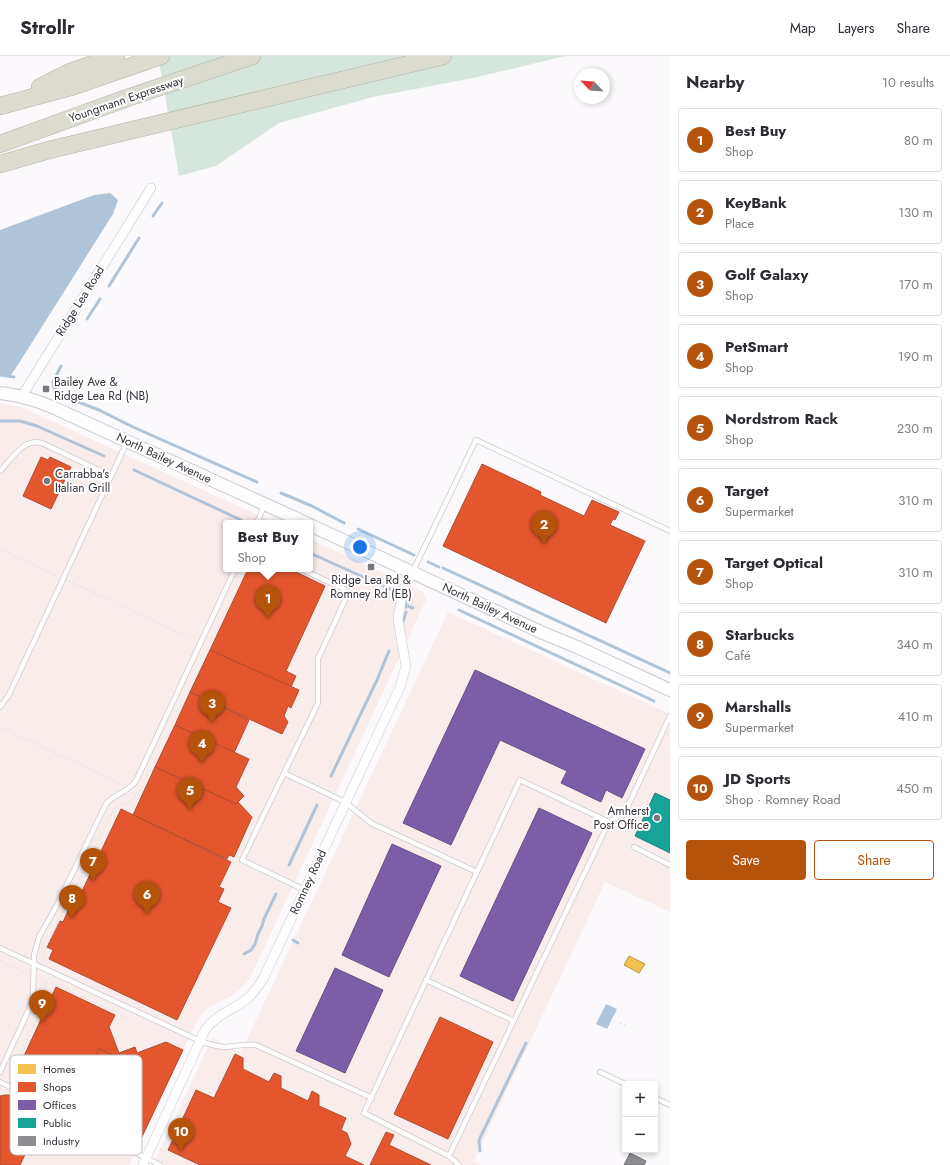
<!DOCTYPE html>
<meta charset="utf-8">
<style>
body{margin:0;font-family:Jost,sans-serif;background:#f7f7f7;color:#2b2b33}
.controls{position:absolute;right:12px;bottom:12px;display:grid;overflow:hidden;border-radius:4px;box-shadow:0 2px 6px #0003}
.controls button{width:36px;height:36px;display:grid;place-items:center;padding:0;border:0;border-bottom:1px solid #e1e1e2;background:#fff;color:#2b2b33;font:20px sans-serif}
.compass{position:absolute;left:574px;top:12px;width:36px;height:36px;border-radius:50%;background:#fff;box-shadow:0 2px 6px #0003;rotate:295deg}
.you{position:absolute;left:360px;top:491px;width:14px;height:14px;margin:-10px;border:3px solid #fff;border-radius:50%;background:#1a73e8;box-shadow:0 0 0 6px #1a73e833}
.badge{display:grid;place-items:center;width:26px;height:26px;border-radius:50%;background:#b45309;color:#fff;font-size:13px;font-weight:700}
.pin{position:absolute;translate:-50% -33px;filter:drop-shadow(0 1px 2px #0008)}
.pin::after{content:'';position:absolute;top:21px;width:14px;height:12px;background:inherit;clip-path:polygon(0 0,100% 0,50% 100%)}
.popup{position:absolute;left:223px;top:464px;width:90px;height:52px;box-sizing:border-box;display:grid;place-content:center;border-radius:4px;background:#fff;filter:drop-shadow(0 1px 3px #0005);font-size:13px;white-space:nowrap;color:#7c7c81}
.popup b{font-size:15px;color:#2b2b33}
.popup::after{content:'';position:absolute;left:50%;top:100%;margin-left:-8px;border:8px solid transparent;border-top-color:#fff}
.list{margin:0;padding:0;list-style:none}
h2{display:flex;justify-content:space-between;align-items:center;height:52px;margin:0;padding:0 16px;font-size:17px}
h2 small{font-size:13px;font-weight:400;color:#7c7c81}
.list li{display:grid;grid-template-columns:26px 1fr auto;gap:12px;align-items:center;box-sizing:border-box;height:64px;margin:0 8px 8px;padding:0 8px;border:1px solid #e1e1e2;border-radius:4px}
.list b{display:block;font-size:15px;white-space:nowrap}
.list p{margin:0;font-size:13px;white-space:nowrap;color:#7c7c81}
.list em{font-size:13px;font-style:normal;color:#7c7c81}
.actions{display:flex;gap:8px;padding:12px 16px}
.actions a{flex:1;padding:9px 0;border:1px solid #b45309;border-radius:4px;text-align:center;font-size:14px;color:#b45309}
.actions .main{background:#b45309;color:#fff}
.map{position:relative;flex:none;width:670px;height:1109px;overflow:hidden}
header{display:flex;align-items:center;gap:24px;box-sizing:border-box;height:56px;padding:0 20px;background:#fff;border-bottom:1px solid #e1e1e2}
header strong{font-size:19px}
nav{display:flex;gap:22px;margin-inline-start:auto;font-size:14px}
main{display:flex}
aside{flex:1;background:#fff}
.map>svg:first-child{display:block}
.commercial{fill:#f9edeb}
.green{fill:#d7e6dd}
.water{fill:#b0c4d9}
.homes{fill:#f2c14e;stroke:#b99648}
.shops{fill:#e4572e;stroke:#b04c32}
.offices{fill:#7b5ea7;stroke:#665086}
.public{fill:#17a398;stroke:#20817c}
.industry{fill:#8d8d92;stroke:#737178}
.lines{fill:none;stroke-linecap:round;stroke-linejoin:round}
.stream{stroke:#b0c4d9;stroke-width:3}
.service-casing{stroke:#cbc8ce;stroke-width:6}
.minor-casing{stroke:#cbc8ce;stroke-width:10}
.tertiary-casing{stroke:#cbc8ce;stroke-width:14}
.motorway-casing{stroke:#b4b2a8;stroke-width:18}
.path{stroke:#e6e5e6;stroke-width:1.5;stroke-dasharray:2 2;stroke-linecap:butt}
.service{stroke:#fefeff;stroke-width:4.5}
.minor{stroke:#fefeff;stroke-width:9}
.tertiary{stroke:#fefeff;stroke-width:12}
.motorway{stroke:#dddcd1;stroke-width:17}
.poi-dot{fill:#7a777e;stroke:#fff;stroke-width:1.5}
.labels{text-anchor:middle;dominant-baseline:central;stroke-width:4;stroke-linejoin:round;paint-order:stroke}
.street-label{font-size:12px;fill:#35313a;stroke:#fff}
.poi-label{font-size:12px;fill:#35313a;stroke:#fff;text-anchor:start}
.key{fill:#fff;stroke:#c2c1c4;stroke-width:1}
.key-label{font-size:11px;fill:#35313a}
</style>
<header>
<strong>Strollr</strong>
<nav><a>Map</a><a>Layers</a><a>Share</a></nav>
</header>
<main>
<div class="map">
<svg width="670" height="1109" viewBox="0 0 670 1109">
<rect width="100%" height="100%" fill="#fbf9fc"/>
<g class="commercial">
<polygon points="0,347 21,351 50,364 275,467 226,467 226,513 310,513 310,483 423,535 426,544 250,922 241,932 231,940 211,950 203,957 195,969 129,1109 0,1109"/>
<polygon points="448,556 670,658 670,856 605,826 474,1105 480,1109 153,1109 212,982 241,996"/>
</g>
<polygon class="green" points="158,0 566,0 473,22 373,41 279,67 216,110 179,120"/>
<g class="water">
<polygon points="110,137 118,144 113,158 14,315 10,320 0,320 0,174 94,139"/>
<polygon points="606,948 617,953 607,973 596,968"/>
</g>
<polygon class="homes" points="629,900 645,908 639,917 624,909"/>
<g class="shops">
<polygon points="41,401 48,404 50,401 71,411 51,453 23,440"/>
<polygon points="482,408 541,436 540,439 584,460 592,444 619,456 615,464 613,463 610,469 645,485 606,567 443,490"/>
<polygon points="248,513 290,513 325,530 286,615 296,620 291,631 210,594"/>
<polygon points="210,594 299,634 291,652 288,650 284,660 288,666 282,678 190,636"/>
<polygon points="190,636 249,664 234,697 175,669"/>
<polygon points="175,669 249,703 236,731 244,740 236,748 155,711"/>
<polygon points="155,711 236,748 238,746 252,761 234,801 229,799 227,803 133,759"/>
<polygon points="121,753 231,806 219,831 224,833 218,846 231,852 177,964 49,903 53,894 47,891 60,865 63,866 71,848 75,850"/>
<polygon points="56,931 115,959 109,971 119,997 117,1001 99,993 72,1051 21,1027 16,1020 17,1015"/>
<polygon points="440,961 493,986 448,1083 394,1058"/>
<polygon points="166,986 183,994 141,1083 72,1051 99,993 117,1001 119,997 135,991 137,997"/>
<polygon points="235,998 243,1002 243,1013 269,1026 274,1017 281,1020 281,1032 308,1045 312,1035 319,1039 319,1050 346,1062 341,1074 347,1077 351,1088 345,1100 364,1109 200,1109 168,1094 196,1034 214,1042"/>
<polygon points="5,1039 9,1039 46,1056 20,1109 0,1109 0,1040"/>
<polygon points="386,1076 394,1079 389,1089 431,1109 370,1109"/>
</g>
<g class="offices">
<polygon points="475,614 645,693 622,742 606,734 601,746 561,727 567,715 500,684 451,789 403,767"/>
<polygon points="539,752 592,777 513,945 460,920"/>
<polygon points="392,788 441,810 389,921 342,899"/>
<polygon points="335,912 383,934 345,1017 296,995"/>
</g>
<polygon class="public" points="655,737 670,744 670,797 635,780"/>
<polygon class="industry" points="630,1097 646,1105 644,1109 624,1109"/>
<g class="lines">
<g class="stream">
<polyline points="153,160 162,147"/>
<polyline points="109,230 139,182"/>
<polyline points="87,263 100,243"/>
<polyline points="61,310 53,326 54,333 64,337 73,344 99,354 133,371 257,426"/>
<polyline points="0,319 14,321"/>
<polyline points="0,365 20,365 37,370 104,400"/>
<polyline points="134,414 241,464"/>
<polyline points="281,437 312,450 344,467"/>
<polyline points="358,473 414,499"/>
<polyline points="310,497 392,534"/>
<polyline points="428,506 439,511"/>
<polyline points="443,512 670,617"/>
<polyline points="405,543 406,551"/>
<polyline points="408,550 413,552"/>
<polyline points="459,554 654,645"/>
<polyline points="403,566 406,556"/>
<polyline points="331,720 377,624 389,595"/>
<polyline points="289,809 317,749"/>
<polyline points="293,884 298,887"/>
<polyline points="244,898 251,894 255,888 258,878 262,870 264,863 276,838"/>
<polyline points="480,1095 479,1084 526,987"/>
</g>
<g class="service-casing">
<g id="service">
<path d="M0 415C12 403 23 382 42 387L111 420"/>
<polyline points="257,467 264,450"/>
<polyline points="301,513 344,533 345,544 318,603 318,647 242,804 305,834"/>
<polyline points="413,515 476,384 670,475"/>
<polyline points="0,651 9,639 14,628 127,386"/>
<polyline points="284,717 345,746 371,767 477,816"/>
<polyline points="634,791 670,809"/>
<path d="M0 892 200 985C209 988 217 991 226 991 236 990 245 988 256 989L372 1042"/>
<polyline points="426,924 514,965"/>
<path d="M0 1016 31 949 33 939 34 899 39 881 57 849 106 748C114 738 128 736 136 725L235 513"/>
<polyline points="600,1016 625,1028"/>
<polyline points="0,1026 96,1073 136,1097 160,1109"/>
<polyline points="655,1042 670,1049"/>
<polyline points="449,1100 609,766 623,758 626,754 670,660"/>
<polyline points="459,1109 449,1100 364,1057 520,724 609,766"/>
</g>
</g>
<g class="minor-casing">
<g id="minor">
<polyline points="22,340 151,132"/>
<path d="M143 1109 205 974C216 958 234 954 248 942 255 936 259 929 264 921L400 631 406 610 398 563 403 534 412 517"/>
</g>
</g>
<g class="tertiary-casing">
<g id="tertiary">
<path d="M0 337C24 340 39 345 61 355L306 467"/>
<polyline points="310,469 543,577 577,591 670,634"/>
</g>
</g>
<g class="motorway-casing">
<g id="motorway">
<polyline points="40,31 70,16 116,0"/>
<polyline points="0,50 74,30 161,0"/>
<polyline points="0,88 127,42 252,0"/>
<polyline points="0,108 49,94 443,0"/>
</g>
</g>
<g class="path">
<polyline points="0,493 57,520"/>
<polyline points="69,525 192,583"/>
<polyline points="0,671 121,728"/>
<polyline points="0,905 27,918"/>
<path d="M44 905 46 891 114 753C118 748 120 749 126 747 134 745 138 737 142 730"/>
<polyline points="43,925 46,927 56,929 130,963"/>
<polyline points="620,967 625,969"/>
<polyline points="11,1019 13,1020 18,1026"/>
<polyline points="10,1020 41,953 46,927"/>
<polyline points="89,1061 141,1086"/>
<polyline points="160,1093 167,1096"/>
</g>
<use href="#service" class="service"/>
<use href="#minor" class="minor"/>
<use href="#tertiary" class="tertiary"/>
<use href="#motorway" class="motorway"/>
</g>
<g class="poi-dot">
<rect x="42" y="329" width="8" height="8" rx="2"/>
<circle cx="47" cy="425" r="4"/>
<rect x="367" y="507" width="8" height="8" rx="2"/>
<circle cx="657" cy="762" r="4"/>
</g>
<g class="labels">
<g class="street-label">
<text transform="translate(126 43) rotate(-19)">Youngmann Expressway</text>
<text transform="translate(80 245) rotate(-58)">Ridge Lea Road</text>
<text transform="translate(164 402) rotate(25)">North Bailey Avenue</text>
<text transform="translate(490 552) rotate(25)">North Bailey Avenue</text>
<text transform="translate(308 826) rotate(-65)">Romney Road</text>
</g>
<g class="poi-label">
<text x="54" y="326">Bailey Ave &amp;<tspan x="54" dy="14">Ridge Lea Rd (NB)</tspan></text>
<text x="55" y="418">Carrabba's<tspan x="55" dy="14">Italian Grill</tspan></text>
<text x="371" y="524" text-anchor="middle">Ridge Lea Rd &amp;<tspan x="371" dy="14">Romney Rd (EB)</tspan></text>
<text x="649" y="755" text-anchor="end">Amherst<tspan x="649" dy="14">Post Office</tspan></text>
</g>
</g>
<rect x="10" y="999" width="132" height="100" rx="6" class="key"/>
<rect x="18" y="1008" width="18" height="10" fill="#f2c14e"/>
<rect x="18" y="1026" width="18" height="10" fill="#e4572e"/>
<rect x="18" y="1044" width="18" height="10" fill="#7b5ea7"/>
<rect x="18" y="1062" width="18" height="10" fill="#17a398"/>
<rect x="18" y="1080" width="18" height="10" fill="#8d8d92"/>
<g class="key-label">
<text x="43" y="1017">Homes</text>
<text x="43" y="1035">Shops</text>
<text x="43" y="1053">Offices</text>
<text x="43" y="1071">Public</text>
<text x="43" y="1089">Industry</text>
</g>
</svg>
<div class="controls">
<button>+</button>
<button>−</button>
</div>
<svg class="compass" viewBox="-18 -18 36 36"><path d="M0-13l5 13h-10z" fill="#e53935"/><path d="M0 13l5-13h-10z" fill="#7c7c81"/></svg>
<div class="you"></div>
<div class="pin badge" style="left:268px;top:562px">1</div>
<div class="popup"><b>Best Buy</b>Shop</div>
<div class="pin badge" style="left:544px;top:488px">2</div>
<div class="pin badge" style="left:212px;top:667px">3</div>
<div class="pin badge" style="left:202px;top:707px">4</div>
<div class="pin badge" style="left:190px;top:754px">5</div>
<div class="pin badge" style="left:147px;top:858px">6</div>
<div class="pin badge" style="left:93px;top:825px">7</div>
<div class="pin badge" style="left:72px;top:862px">8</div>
<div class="pin badge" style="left:42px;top:967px">9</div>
<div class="pin badge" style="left:181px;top:1095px">10</div>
</div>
<aside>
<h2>Nearby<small>10 results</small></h2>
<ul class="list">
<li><span class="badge">1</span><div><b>Best Buy</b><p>Shop</p></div><em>80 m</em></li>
<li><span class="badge">2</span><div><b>KeyBank</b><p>Place</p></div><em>130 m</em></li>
<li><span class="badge">3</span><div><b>Golf Galaxy</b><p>Shop</p></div><em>170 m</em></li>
<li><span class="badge">4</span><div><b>PetSmart</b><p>Shop</p></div><em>190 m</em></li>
<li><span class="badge">5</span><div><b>Nordstrom Rack</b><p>Shop</p></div><em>230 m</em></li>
<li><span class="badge">6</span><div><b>Target</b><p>Supermarket</p></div><em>310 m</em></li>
<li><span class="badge">7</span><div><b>Target Optical</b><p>Shop</p></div><em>310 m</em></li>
<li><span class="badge">8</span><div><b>Starbucks</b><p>Café</p></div><em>340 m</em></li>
<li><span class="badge">9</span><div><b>Marshalls</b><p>Supermarket</p></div><em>410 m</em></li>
<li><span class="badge">10</span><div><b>JD Sports</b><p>Shop · Romney Road</p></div><em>450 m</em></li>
</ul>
<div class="actions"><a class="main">Save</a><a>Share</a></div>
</aside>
</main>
